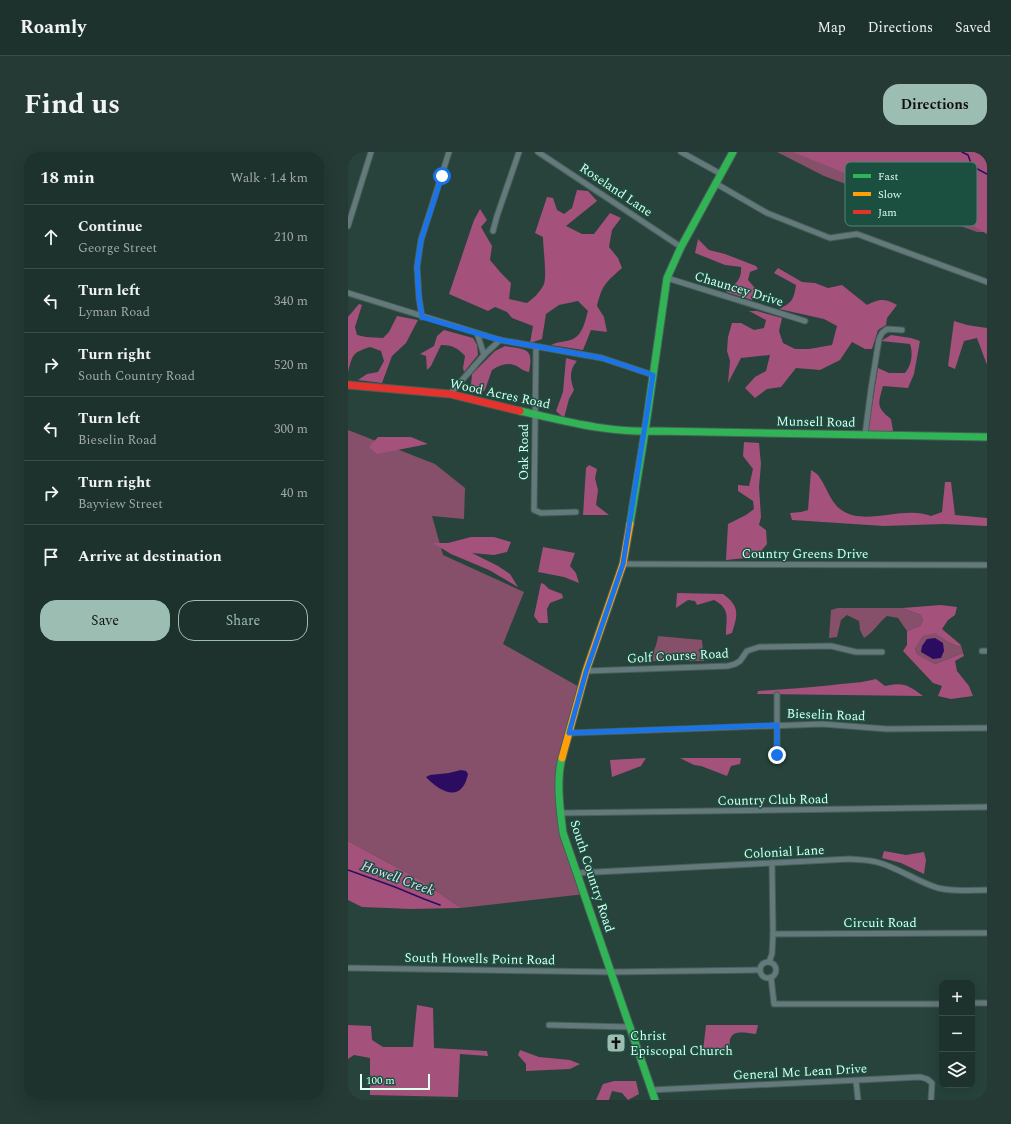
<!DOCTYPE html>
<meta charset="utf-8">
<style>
body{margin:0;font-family:Spectral,serif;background:#253a34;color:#f1f3f6}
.controls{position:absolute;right:12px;bottom:12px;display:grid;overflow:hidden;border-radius:8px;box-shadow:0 4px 16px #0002}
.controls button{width:36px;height:36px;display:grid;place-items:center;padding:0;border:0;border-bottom:1px solid #3b4d48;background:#1d322c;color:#f1f3f6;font:20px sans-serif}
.scale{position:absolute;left:12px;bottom:10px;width:70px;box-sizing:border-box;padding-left:4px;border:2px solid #dbfff1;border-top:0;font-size:11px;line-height:14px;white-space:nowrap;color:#dbfff1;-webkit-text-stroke:3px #1b4f40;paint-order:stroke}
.stop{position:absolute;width:12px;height:12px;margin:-9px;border:3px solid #1a73e8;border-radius:50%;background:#fff}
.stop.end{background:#1a73e8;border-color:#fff;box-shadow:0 1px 4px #0008}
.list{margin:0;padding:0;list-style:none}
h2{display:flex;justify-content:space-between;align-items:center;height:52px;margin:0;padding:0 16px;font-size:17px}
h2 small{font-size:13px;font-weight:400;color:#a0aaa9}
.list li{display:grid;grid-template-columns:26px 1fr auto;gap:12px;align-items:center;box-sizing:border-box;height:64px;padding:0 16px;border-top:1px solid #3b4d48}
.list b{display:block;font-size:15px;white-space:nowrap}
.list p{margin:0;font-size:13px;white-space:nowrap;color:#a0aaa9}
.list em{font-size:13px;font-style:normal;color:#a0aaa9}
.actions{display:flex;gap:8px;padding:12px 16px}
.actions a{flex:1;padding:9px 0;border:1px solid #9cbdb1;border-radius:16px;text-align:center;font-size:14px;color:#9cbdb1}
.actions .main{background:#9cbdb1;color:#111}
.icon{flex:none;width:22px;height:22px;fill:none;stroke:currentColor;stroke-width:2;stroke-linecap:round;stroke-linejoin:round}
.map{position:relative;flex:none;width:639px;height:948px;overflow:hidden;border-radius:16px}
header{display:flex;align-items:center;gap:24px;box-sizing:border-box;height:56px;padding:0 20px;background:#1d322c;border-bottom:1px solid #3b4d48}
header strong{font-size:19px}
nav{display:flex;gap:22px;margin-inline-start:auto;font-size:14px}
.intro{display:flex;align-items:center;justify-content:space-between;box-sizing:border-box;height:96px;padding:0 24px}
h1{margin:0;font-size:28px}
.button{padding:10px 18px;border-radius:16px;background:#9cbdb1;color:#111;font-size:14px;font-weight:700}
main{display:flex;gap:24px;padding:0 24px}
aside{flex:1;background:#1d322c;border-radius:16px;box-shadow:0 4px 16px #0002}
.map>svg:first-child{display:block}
.green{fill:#86506b}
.forest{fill:#a4517c}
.water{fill:#2c0c61}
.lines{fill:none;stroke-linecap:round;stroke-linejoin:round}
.stream{stroke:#2c0c61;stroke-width:1.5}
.street-casing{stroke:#465f57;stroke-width:7}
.fast-casing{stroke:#465f57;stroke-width:9}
.slow-casing{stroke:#465f57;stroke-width:9}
.jam-casing{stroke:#465f57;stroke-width:9}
.street{stroke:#64797c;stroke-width:5}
.fast{stroke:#30b455;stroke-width:7}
.slow{stroke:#ff9f0a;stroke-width:7}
.jam{stroke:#e5322d;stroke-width:7}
.route{stroke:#1a73e8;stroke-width:5}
.labels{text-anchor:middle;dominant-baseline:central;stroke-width:3;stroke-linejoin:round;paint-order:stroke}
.street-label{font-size:13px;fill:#dbfff1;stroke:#1b4f40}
.poi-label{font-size:13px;fill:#dbfff1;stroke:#1b4f40;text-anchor:start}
.water-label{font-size:14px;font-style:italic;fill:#e2dff8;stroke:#1b4f40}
.key{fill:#1b4f40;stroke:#558475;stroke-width:1}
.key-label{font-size:11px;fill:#dbfff1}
</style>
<header>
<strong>Roamly</strong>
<nav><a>Map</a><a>Directions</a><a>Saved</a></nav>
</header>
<div class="intro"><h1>Find us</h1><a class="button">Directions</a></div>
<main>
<aside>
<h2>18 min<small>Walk · 1.4 km</small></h2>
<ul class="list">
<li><svg class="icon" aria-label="ahead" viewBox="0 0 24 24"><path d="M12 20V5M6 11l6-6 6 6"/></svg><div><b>Continue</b><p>George Street</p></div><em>210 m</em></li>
<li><svg class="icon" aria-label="left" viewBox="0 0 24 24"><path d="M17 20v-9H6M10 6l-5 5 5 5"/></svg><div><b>Turn left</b><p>Lyman Road</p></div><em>340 m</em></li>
<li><svg class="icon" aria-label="right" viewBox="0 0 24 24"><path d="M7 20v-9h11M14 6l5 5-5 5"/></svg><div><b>Turn right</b><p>South Country Road</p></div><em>520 m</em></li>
<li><svg class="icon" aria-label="left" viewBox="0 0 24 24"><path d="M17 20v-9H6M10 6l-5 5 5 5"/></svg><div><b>Turn left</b><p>Bieselin Road</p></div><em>300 m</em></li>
<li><svg class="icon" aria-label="right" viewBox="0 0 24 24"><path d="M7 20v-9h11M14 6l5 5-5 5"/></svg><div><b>Turn right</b><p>Bayview Street</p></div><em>40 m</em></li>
<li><svg class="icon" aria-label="arrive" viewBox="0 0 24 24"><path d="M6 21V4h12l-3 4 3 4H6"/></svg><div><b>Arrive at destination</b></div></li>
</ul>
<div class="actions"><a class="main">Save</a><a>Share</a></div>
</aside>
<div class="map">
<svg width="639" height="948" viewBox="0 0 639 948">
<rect width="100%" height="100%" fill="#27433b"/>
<g class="green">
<polygon points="429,0 639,0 639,80 629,80 476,24"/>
<polygon points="0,278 87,312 117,336 116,367 84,364 95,403 176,440 155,492 233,536 212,615 212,661 237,742 113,756 74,729 0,689"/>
<path d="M490 456H554L573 463 575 469 572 474 559 479 550 466 539 464C530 471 526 480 516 486L512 478 511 469 499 463 493 468 489 485 481 486 483 458Z"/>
<polygon points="588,480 600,490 611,495 613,493 615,501 587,512 569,502 567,497 575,484"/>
<path d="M310 484 354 488 356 509H305C304 499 309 494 310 484Z"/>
</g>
<g class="forest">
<polygon points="445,0 639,0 639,82 622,72"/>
<path d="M229 38 240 39 249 49 218 74 234 82H246L262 61 273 66 264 78 261 95 270 106 274 116C258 130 254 133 249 154L256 165 259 180 243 178 235 198 203 193C211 189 218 190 225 187 235 182 237 169 240 159L230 149 211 153 198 162 194 187 182 191 185 174 164 166 159 160 147 155 140 159 101 142 126 68 132 57 139 68 133 75 144 94 142 108 153 121 163 131 161 147 179 151C186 146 192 140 196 132 199 124 195 95 195 85L187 81 199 45 205 46 209 58 216 62 224 56Z"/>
<path d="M350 87 361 98 377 102 408 114 410 117 402 120 400 128 407 136 404 148 378 140C387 132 394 128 393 115L377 113 347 101Z"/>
<path d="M430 116 454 130 467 131 480 136 494 133 519 153C532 147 536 146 549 153L539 166 538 173 530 178 524 197H517L504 190 492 208 472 218 448 216 433 235 419 237 407 246 397 236 407 225 418 219 422 203 393 206 380 231 382 209 379 199 380 185 384 171H393L406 178 416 176 418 168 401 159H409L434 166 431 179 435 191 447 197H461L484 193 489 174 476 167 431 157C444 151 446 147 448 133L426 121Z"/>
<path d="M11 152 14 153 7 175 9 183 18 185 35 186 41 180 49 164 70 168 58 191 44 204 34 231 10 228 19 222 30 220 36 209 33 199 22 195C4 201 5 202 0 220V165Z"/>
<polygon points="606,169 619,173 639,176 639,213 629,186 616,189 607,217 600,214"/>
<path d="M96 178 125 186 129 193 130 203 116 220 115 216 117 204C110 196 104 193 93 193L83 214 79 218 78 204 72 202 86 194 89 184Z"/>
<path d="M543 183 563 186 572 189 566 222 560 236 535 234C530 252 528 255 543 267L545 279H520L530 216 541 221H557C564 213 565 201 562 192L533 189Z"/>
<path d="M157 194C178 198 186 195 181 220 174 219 172 215 166 213 159 210 150 214 144 218L137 238 132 241 123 233 124 222 147 199Z"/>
<path d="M218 206 229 209C221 218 222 227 226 238L221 247 216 266 208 259 215 240Z"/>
<polygon points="30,285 63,285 80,292 29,302 21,295"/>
<polygon points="396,290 411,291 413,312 411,335 413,365 411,373 418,378 419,392 408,405 378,408 380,372 398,363 406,357 405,349 390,339 390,333 401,334 405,317 395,304"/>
<polygon points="241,313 249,317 247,326 250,338 248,353 261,363 235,363 238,316"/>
<path d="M463 318C466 320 470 322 472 326 479 336 483 352 495 359 519 374 556 353 583 364L594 360 597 330H603L607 363 639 366V374L596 372 536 374 444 368 442 361 453 360 460 358Z"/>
<polygon points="123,385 146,385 163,390 159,400 146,403 124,401 150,414 162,422 170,435 141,418 103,402 85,391 100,391"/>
<polygon points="195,395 227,401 222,414 228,421 231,431 216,425 190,420"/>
<polygon points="193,431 196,432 201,437 214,442 215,446 202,451 199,457 200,471 191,471 186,464"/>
<path d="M329 441 375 442C392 454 390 463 384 481L378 483C378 466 383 457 366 448L349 453 347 449 340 448 328 456Z"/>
<polygon points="593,453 609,455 607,463 600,468 594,477 613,493 611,495 600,490 588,481 575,484 567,497 569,502 587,512 615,501 616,504 607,509 609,519 621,534 625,544 603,547 590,544 594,534 585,531 555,499 559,493 559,479 572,474 575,469 573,463 554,456"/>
<path d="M528 527 537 534C556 530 560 533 575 544L409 542 410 539C435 537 460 536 485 533 500 531 514 531 528 527Z"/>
<polygon points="298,606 293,614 264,625 262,608"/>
<polygon points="332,606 393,606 392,612 383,614 379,624 353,614 346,613"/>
<polygon points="0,689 74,729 113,756 63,757 14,755 0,748"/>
<polygon points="536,699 558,703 576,700 578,708 576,722 553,711 534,706"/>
<polygon points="69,853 85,856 86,896 139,899 140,904 112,902 110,945 22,943 22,906 6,903 0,907 0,873 23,874 24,888 35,895 65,895"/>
<path d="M358 873H410L408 882C387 879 378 878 383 904L366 902 355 899Z"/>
<polygon points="172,898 191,905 222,908 232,912 222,917 178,919 178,912 170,903"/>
<polygon points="266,929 288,929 291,942 280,948 274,941 264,939 261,948 248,948 255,932"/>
</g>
<g class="water">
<polygon points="587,486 595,491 596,499 593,506 585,507 573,500 574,494 579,487"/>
<path d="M113 618 118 619 120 622C114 651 93 641 78 625L82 623 101 621Z"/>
</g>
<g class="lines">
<g class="stream">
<polyline points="614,0 620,3 624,14 639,22"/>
<polyline points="0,718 47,735 76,747 92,753"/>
</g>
<g class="street-casing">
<g id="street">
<polyline points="190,0 333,95"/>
<polyline points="333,0 373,22"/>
<polyline points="367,31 419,61 482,86 509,82 639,130"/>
<polyline points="0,74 23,0"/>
<polyline points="145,79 149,64 171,0"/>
<polyline points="319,126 457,169"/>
<polyline points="0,141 152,188 254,206 305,223"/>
<polyline points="74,165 71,146 69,115 73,88 101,0"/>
<polyline points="129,181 136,203"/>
<polyline points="188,195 186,358 193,361 228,360"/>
<polyline points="102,242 136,203 152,188"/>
<polyline points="517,283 523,237 531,187 534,181 539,177 554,178"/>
<polyline points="275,412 639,413"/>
<polyline points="634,499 639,499"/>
<polyline points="238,519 380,514 387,512 392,509 399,499 411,495 483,494 508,500 534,500"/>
<polyline points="429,543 429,603"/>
<polyline points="221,581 474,572 539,577 639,576"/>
<polyline points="212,661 639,655"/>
<path d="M229 721 501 707C512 708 523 708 532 711 552 717 570 730 590 736 606 740 622 738 639 738"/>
<polyline points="425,782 639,781"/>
<polyline points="421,810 424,802 425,782 424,711"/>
<circle cx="420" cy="818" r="8"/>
<polyline points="0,816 264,820 412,818"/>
<polyline points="423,825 426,852 594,852"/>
<polyline points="624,851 639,851"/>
<polyline points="201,873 283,875"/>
<polyline points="508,929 510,948"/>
<polyline points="303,938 572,925 579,927 584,931 583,948"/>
</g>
</g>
<g class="fast-casing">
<g id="fast">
<path d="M172 259C217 269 260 281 306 279L639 285"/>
<polyline points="282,372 297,280 319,126 333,95 385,0"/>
<path d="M214 606C208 628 212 658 215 681L307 948"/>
</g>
</g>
<g class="slow-casing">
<polyline id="slow" points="214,606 238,519 275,412 282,372"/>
</g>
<g class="jam-casing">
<polyline id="jam" points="0,233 102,242 172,259"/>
</g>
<use href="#street" class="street"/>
<use href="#fast" class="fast"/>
<use href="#slow" class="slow"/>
<use href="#jam" class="jam"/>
</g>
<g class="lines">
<polyline class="route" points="94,24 73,88 69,115 71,146 74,165 152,188 254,206 305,223 275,412 238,520 221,581 429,573 429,603"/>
</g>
<defs>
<g id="church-square" transform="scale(1)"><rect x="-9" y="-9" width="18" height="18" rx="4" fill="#9cbdb1" stroke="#1b4f40"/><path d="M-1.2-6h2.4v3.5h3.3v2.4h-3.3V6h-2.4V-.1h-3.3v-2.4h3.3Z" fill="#111"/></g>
</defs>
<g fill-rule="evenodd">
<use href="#church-square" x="268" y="891"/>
</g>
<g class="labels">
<g class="street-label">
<text transform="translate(268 38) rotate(34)">Roseland Lane</text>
<text transform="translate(391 137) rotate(17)">Chauncey Drive</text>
<text transform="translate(152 242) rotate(12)">Wood Acres Road</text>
<text transform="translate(468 270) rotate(1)">Munsell Road</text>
<text transform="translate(176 300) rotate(-90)">Oak Road</text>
<text x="457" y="402">Country Greens Drive</text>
<text transform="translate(330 504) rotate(-3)">Golf Course Road</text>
<text transform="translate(478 563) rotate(2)">Bieselin Road</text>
<text transform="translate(425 648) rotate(-1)">Country Club Road</text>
<text transform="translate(436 700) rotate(-3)">Colonial Lane</text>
<text transform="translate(244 724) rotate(72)">South Country Road</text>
<text x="532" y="771">Circuit Road</text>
<text transform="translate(132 807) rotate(1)">South Howells Point Road</text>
<text transform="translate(452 920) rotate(-3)">General Mc Lean Drive</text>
</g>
<g class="poi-label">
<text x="282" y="884">Christ<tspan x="282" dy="15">Episcopal Church</tspan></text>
</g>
<g class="water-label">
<text transform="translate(50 726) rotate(20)">Howell Creek</text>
</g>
</g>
<rect x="497" y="10" width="132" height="64" rx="6" class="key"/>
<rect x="505" y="22" width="18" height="4" fill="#30b455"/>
<rect x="505" y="40" width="18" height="4" fill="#ff9f0a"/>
<rect x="505" y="58" width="18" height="4" fill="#e5322d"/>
<g class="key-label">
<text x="530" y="28">Fast</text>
<text x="530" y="46">Slow</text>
<text x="530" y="64">Jam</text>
</g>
</svg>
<div class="controls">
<button>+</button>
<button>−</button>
<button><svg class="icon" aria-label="layers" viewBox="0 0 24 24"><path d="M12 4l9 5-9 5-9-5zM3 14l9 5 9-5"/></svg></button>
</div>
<div class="scale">100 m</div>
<div class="stop" style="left:94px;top:24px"></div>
<div class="stop end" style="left:429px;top:603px"></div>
</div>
</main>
